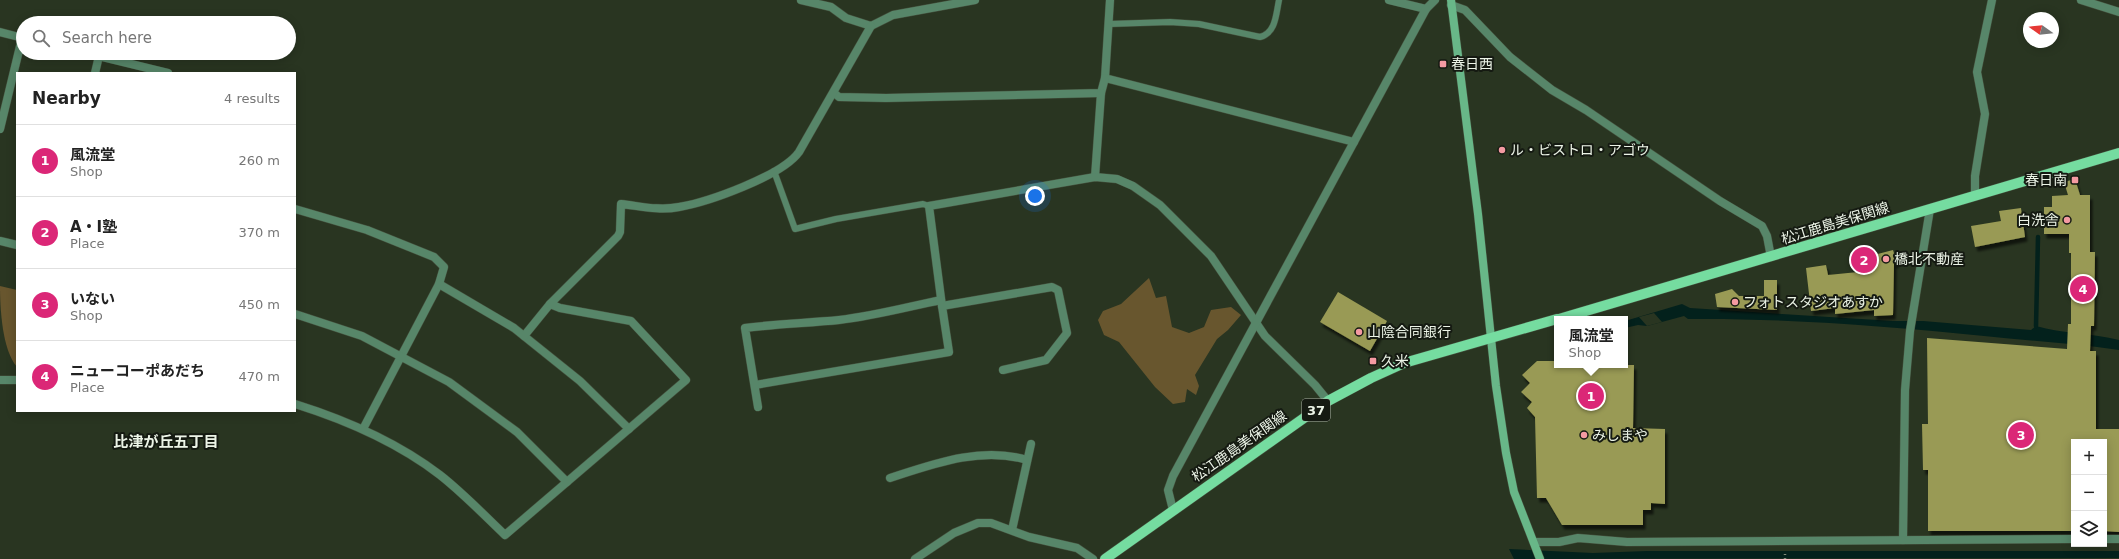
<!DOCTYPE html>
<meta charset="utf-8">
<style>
body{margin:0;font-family:"DejaVu Sans","Noto Sans JP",sans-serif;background:#f2f2f2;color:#222}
.controls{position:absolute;right:12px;bottom:12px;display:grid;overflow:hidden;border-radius:0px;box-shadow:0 2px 10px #0003}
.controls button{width:36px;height:36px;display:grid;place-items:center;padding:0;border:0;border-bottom:1px solid #e0e0e0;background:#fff;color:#222;font:20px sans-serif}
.compass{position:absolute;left:2023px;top:12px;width:36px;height:36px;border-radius:50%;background:#fff;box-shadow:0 2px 10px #0003;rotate:285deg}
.you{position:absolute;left:1035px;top:196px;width:14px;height:14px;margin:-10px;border:3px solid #fff;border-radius:50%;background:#1a73e8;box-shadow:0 0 0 6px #1a73e833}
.badge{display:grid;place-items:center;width:26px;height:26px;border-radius:50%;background:#db2777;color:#fff;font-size:13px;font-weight:700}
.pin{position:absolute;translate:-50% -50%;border:2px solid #fff;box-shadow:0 1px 4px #0006}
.popup{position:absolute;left:1554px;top:316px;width:74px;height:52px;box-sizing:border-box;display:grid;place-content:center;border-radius:0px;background:#fff;filter:drop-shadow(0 1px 3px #0005);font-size:13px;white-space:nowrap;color:#767676}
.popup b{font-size:15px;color:#222}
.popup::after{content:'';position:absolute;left:50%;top:100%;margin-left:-8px;border:8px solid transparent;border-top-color:#fff}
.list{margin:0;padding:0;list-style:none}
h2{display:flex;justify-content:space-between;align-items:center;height:52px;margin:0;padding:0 16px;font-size:17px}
h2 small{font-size:13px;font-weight:400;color:#767676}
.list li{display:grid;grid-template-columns:26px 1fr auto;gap:12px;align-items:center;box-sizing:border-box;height:72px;padding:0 16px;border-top:1px solid #e0e0e0}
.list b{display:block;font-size:15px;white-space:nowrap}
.list p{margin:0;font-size:13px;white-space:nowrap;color:#767676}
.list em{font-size:13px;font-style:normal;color:#767676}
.icon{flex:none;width:22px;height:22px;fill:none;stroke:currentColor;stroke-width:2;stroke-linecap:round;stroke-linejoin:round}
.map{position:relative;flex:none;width:2119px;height:559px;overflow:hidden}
.search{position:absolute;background:#fff;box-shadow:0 2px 10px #0003;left:16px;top:16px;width:280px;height:44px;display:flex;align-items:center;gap:10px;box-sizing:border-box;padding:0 14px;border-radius:22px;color:#767676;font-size:15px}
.panel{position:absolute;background:#fff;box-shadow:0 2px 10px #0003;left:16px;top:72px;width:280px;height:340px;border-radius:0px}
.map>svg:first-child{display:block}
.green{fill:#68562e}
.water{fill:#03211c}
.pier{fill:#293521}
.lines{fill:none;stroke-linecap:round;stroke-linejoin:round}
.stream{stroke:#03211c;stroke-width:4.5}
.building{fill:#999a54;filter:url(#shadow)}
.lane-casing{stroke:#44503d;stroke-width:7}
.street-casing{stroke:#44503d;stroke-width:9}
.secondary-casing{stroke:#44503d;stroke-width:9}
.primary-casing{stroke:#44503d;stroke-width:11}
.path{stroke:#818b7a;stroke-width:2.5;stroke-dasharray:1 3;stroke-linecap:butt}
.lane{stroke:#578669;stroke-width:6}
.street{stroke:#578669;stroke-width:8}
.secondary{stroke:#68b788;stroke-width:8}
.primary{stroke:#75dca0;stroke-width:10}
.poi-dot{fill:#f49aa2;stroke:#151a12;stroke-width:1.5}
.labels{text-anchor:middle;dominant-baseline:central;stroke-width:4;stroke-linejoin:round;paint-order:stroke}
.shield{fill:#151a12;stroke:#acb3a7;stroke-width:1}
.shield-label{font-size:13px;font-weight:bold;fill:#ecf4e7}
.poi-label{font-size:14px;fill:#ecf4e7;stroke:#151a12;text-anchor:start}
.street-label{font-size:14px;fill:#ecf4e7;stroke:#151a12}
.neighbourhood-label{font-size:15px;font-weight:bold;fill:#ecf4e7;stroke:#151a12}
</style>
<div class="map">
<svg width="2119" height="559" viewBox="0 0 2119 559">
<defs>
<filter id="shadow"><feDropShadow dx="2.5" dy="4.5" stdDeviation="1" flood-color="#0009"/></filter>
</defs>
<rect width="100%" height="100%" fill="#293521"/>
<g class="green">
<polygon points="1149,278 1156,298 1166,296 1172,327 1189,333 1204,327 1211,310 1231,307 1241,315 1228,330 1217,339 1195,375 1199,386 1196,395 1187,389 1185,402 1173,404 1155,387 1119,342 1104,335 1098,320 1103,311 1121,304"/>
<path d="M0 286 17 290V367C2 350 0 308 0 286Z"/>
</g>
<g class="water">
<path d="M1682 304 1690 308 1893 321H1923L2031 330 2036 326C2062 334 2092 333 2119 340V350C2074 343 2029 341 1984 336 1886 326 1786 318 1688 319L1684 316 1647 326 1638 325 1625 328V321Z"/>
<polygon points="1509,549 1593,553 1647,551 2119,551 2119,558 1514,559"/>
</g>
<polygon class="pier" points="1654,313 1662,322 1647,326 1639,317"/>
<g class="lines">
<polyline class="stream" points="2036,326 2038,237"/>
</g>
<g class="building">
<polygon points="2075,179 2080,195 2090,195 2090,252 2095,252 2094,326 2091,326 2090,351 2096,351 2096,429 2119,429 2119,532 2104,531 2104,442 2074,442 2074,531 1928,531 1928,470 1923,470 1922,424 1928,424 1927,338 2067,349 2068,324 2071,324 2071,253 2069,253 2069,234 2044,234 2044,207 2052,207 2052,196 2068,195 2064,182"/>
<polygon points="2021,208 2025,237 1975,247 1971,226 2001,221 1999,211"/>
<polygon points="1867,250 1870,256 1893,250 1897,263 1894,264 1893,315 1874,316 1874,310 1835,314 1835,308 1811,311 1806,268 1826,265 1828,275 1858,272 1852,256"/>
<polygon points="1764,280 1777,280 1777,310 1717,307 1715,294 1732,289 1739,296 1764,296"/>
<polygon points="1338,292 1387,321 1370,351 1320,322"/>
<polygon points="1537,361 1557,361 1557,365 1634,365 1633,428 1665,429 1665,504 1651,503 1651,510 1643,510 1643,525 1562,525 1546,498 1537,498 1535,417 1527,408 1532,402 1521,392 1530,383 1522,375"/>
</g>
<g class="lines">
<g class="lane-casing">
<g id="lane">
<path d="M1109 24 1170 22 1199 24 1260 37C1276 33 1276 14 1279 0"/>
<polyline points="774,171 795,229 836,219 923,204 929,206"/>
</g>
</g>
<g class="street-casing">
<g id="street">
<polyline points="801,0 831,7 846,18 871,26 893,15 975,0"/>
<polyline points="1110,0 1105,78 1354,142"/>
<polyline points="1389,0 1426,9"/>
<polyline points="2081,0 2119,12"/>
<polyline points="1451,5 1465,10 1510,57 1552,90 1586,110 1720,201 1762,226 1767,236 1771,257"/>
<polyline points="0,32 23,38"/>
<polyline points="86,53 168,73"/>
<polyline points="95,73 99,56"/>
<polyline points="834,93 839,97 886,98 1101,93 1105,78"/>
<polyline points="0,129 22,38"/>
<polyline points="1095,177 1101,93"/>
<polyline points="1975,195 1975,176 1985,114 1977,72 1992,0"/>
<polyline points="295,209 367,230 434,257 444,267 439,284 363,429"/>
<polyline points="0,241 17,245"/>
<polyline points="439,284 514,328 580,381 629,429"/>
<polyline points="942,306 929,206 1095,177 1117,179 1133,186 1160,205 1211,256 1265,336 1315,385 1328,401"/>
<polyline points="295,314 362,336 449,382 517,432 567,482"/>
<polyline points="524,336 550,304"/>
<polyline points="0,380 17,380"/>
<polyline points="755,385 949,352 942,306 1052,287 1058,290 1067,333 1046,360 1003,370"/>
<path d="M295 404C346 420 397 442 440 475 463 493 484 515 505 535L686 380 631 321 560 308 550 304 618 236 620 232 621 204C640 206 659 211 679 207 708 202 782 176 799 152L871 26"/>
<path d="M758 407 745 328C776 324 808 323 839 320 874 316 907 307 941 300"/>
<path d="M890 478C933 464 981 446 1027 460"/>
<polyline points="1173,510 1168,490 1173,476 1426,9 1435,0"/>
<polyline points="1012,530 1031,444"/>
<polyline points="2104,539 2119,539"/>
<polyline points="1903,540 1905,390 1910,331 1930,209"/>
<polyline points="1534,542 1559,542 1578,538 1627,542 2074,539"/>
<polyline points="915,559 954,533 978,523 991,523 1029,537 1077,548 1093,559"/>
</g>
</g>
<g class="secondary-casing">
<polyline id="secondary" points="1451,0 1478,214 1496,386 1506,453 1514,492 1540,559"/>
</g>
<g class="primary-casing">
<g id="primary">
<polyline points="1559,319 2119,153"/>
<polyline points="1105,559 1328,401 1371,378 1404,363 1557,319"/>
</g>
</g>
<polyline class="path" points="1785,559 1785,552"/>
<use href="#lane" class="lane"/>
<use href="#street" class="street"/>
<use href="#secondary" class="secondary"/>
<use href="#primary" class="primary"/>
</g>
<g class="poi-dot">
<rect x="1439" y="60" width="8" height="8" rx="2"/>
<circle cx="1502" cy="150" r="4"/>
<rect x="2071" y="176" width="8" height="8" rx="2"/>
<circle cx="2067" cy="220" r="4"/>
<circle cx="1886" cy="259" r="4"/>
<circle cx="1735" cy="302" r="4"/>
<circle cx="1359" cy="332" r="4"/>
<rect x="1369" y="357" width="8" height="8" rx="2"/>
<circle cx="1584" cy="435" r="4"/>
</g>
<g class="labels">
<rect class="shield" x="1302" y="399" width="28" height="22" rx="3"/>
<g class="shield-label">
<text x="1316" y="410">37</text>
</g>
<g class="poi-label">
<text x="1451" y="64">春日西</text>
<text x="1510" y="150">ル・ビストロ・アゴウ</text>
<text x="2067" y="180" text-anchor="end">春日南</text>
<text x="2059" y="220" text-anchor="end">白洗舎</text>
<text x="1894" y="259">橋北不動産</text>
<text x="1743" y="302">フォトスタジオあすか</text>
<text x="1367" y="332">山陰合同銀行</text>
<text x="1381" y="361">久米</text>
<text x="1592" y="435">みしまや</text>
</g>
<g class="street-label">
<text transform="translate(1835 223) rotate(-17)">松江鹿島美保関線</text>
<text transform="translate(1239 446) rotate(-35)">松江鹿島美保関線</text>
</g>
<g class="neighbourhood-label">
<text x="166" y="442">比津が丘五丁目</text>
</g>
</g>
</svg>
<div class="controls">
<button>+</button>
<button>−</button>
<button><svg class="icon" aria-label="layers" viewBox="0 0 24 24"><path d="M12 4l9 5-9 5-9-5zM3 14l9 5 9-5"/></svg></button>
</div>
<svg class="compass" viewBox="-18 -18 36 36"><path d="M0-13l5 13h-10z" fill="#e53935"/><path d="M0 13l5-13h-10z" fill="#767676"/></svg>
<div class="you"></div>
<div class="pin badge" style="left:1591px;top:396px">1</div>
<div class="popup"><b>風流堂</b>Shop</div>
<div class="pin badge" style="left:1864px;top:260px">2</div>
<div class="pin badge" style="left:2021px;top:435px">3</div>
<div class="pin badge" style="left:2083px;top:289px">4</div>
<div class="search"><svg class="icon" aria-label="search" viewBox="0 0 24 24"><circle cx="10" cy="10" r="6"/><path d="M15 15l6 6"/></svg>Search here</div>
<section class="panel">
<h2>Nearby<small>4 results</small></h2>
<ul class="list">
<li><span class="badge">1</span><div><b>風流堂</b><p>Shop</p></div><em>260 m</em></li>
<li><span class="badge">2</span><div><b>A・I塾</b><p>Place</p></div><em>370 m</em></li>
<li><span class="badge">3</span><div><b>いない</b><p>Shop</p></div><em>450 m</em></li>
<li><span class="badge">4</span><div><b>ニューコーポあだち</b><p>Place</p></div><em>470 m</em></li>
</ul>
</section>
</div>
